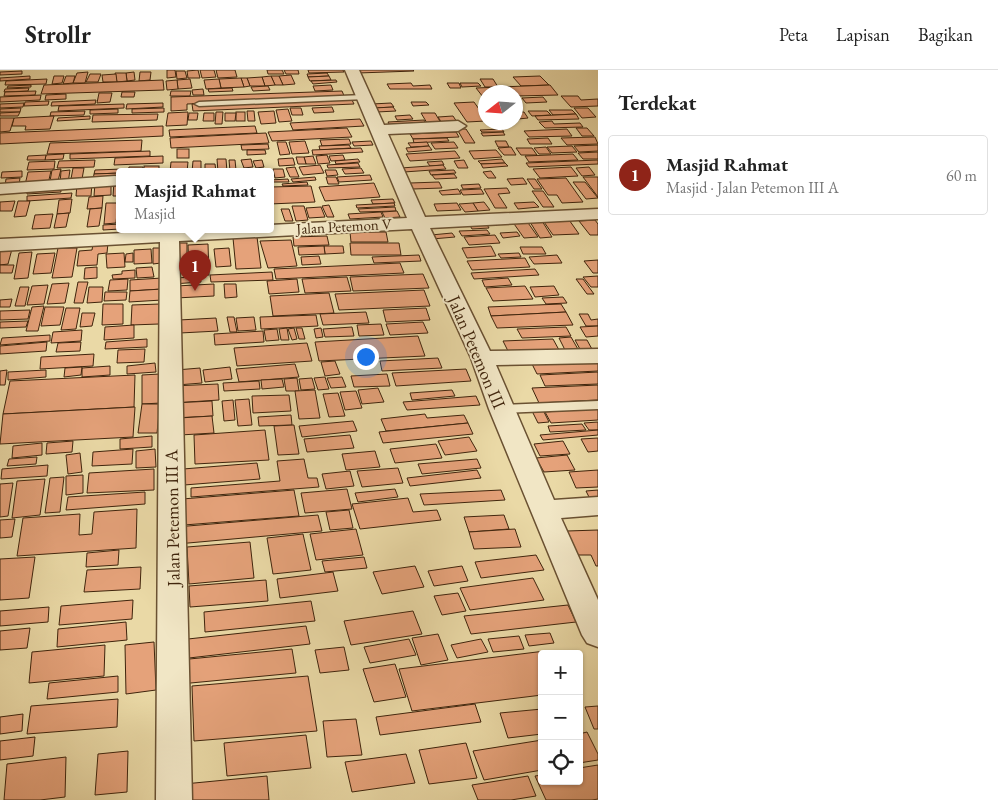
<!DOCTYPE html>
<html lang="id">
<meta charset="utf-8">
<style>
body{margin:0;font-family:"EB Garamond",serif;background:#f6f6f6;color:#222}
.controls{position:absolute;right:15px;bottom:15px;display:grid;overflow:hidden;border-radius:5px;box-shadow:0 1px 4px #0004}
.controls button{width:45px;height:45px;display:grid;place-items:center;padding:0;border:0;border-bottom:1px solid #e0e0e0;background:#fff;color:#222;font:25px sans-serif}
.compass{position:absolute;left:478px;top:15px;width:45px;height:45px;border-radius:50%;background:#fff;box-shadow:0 1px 4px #0004;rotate:253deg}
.you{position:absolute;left:365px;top:286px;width:18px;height:18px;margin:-12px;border:4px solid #fff;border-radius:50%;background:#1a73e8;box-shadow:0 0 0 8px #1a73e833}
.badge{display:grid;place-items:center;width:32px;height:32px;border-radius:50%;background:#8f2418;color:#fff;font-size:16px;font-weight:700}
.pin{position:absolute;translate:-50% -41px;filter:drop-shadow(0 1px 2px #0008)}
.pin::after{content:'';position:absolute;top:26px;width:18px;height:15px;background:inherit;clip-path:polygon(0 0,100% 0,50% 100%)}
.popup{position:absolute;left:116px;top:98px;width:158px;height:65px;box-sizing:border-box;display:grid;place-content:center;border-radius:5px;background:#fff;filter:drop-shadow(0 1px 4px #0005);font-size:16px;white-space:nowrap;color:#767676}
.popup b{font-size:19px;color:#222}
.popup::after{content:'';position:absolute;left:50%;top:100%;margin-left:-10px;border:10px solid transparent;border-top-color:#fff}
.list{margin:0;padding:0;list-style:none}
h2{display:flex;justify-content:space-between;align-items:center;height:65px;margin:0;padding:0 20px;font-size:21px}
h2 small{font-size:16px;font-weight:400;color:#767676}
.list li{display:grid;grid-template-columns:32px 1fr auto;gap:15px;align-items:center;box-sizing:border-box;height:80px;margin:0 10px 10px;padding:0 10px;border:1px solid #e0e0e0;border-radius:5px}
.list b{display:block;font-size:19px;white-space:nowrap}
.list p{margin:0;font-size:16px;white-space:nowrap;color:#767676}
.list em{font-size:16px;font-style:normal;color:#767676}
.icon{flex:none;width:28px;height:28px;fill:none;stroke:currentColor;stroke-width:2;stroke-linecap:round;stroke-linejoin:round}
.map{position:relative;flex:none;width:598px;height:730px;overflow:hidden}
header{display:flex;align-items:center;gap:30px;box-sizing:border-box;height:70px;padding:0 25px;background:#fff;border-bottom:1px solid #e0e0e0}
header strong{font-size:24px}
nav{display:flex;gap:28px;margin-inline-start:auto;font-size:18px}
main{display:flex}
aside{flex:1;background:#fff}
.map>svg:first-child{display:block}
.building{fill:#e5a27a;stroke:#3f240c}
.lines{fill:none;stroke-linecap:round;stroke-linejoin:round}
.service-casing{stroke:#6a5132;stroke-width:3}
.minor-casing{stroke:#6a5132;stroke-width:3}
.service{fill:#f1e6c5;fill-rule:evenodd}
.minor{fill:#f1e6c5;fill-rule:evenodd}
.labels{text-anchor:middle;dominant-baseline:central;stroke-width:4;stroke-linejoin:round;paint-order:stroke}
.far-street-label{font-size:15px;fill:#3f240c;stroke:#f1e6c5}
.street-label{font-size:18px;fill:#3f240c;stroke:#f1e6c5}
</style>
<header>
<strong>Strollr</strong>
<nav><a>Peta</a><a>Lapisan</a><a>Bagikan</a></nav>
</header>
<main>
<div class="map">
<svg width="598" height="730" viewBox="0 0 598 730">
<rect width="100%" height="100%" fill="#ead9a6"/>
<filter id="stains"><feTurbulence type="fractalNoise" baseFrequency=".004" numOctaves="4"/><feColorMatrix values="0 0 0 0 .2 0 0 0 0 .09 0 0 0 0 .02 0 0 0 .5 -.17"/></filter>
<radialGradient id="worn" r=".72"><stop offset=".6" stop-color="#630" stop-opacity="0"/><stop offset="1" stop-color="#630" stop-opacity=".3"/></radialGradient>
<g class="building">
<polygon points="167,0 175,0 176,7 167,8"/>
<polygon points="198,0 200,8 188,8 187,1"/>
<polygon points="200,0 214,0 216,7 202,8"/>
<polygon points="216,0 235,0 237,7 218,8"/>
<polygon points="267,0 282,0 284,4 268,4"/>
<polygon points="284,0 298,0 299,4 286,4"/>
<polygon points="308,0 343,0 344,2 309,3"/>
<polygon points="357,0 413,0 414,1 358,3"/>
<polygon points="22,1 22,4 0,5 0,2"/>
<polygon points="176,1 185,1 187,8 177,9"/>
<polygon points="88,2 85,13 73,13 77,3"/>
<polygon points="134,2 135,10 127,11 126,3"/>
<polygon points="140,2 151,2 150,10 139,11"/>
<polygon points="115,3 126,3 127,11 117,12"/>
<polygon points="327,3 329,6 308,7 307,4"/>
<polygon points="90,4 101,4 98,12 86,12"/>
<polygon points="116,4 117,12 103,12 102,5"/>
<polygon points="291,5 295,14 283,15 279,6"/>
<polygon points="30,6 30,9 0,11 0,8"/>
<polygon points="54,6 64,6 62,13 52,14"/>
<polygon points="66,6 75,6 73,13 63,14"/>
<polygon points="271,6 279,6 283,15 275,15"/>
<polygon points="271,6 275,15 265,16 262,7"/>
<polygon points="329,6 331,10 310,11 308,7"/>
<polygon points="540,6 549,15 521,16 513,7"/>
<polygon points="262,7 265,16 250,16 247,8"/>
<polygon points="241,8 247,8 250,16 244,17"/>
<polygon points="241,8 244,17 221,18 219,9"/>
<polygon points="47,9 46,14 5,15 6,11"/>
<polygon points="190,9 192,18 178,19 177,10"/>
<polygon points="219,9 221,18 206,19 204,10"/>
<polygon points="480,9 493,9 498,17 485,17"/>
<polygon points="163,10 164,20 41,24 44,15"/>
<polygon points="177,10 178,19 167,20 166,11"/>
<polygon points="336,10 337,12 313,14 311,11"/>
<polygon points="411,13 413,16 430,15 432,19 390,19 387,14"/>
<polygon points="447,13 459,13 461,18 450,18"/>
<polygon points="460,13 478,13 481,16 462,17"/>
<polygon points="31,15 31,17 7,18 8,16"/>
<polygon points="331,15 333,20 315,21 313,16"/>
<polygon points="550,15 558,25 516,26 516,22 486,22 486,27 483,27 476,18"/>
<polygon points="268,16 270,20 253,21 251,17"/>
<polygon points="29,18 28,21 4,22 5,19"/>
<polygon points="232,18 233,21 209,22 208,19"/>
<polygon points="203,19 204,25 193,25 192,20"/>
<polygon points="36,21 35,25 4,26 5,22"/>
<polygon points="171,21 191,21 190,26 170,26"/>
<polygon points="342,21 345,28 187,34 187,40 171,41 171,27"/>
<polygon points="122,22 135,22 134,27 121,27"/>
<polygon points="99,23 112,23 110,32 97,33"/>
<polygon points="66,24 66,29 45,30 46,25"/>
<polygon points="41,25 40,30 0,32 0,27"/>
<polygon points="561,26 578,26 581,30 598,29 598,36 571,37"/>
<polygon points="543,27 547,32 526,33 522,28"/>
<polygon points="351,28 354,34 193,41 192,34"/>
<polygon points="96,30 95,34 51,36 52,32"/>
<polygon points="49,31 48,35 24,36 25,32"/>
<polygon points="411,32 426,32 429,35 413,36"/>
<polygon points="474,32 486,49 486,51 467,52 454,33"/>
<polygon points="24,33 23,37 0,38 0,34"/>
<polygon points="163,33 163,37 126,39 127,34"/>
<polygon points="391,33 394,37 374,38 372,34"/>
<polygon points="124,34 124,38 58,41 59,36"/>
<polygon points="332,37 334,42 314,43 312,38"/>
<polygon points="393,37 396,41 377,42 374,38"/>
<polygon points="21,38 20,42 0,42 0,39"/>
<polygon points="164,38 164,42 132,43 132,39"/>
<polygon points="290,38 301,38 303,45 292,45"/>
<polygon points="574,38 588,38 596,47 582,48"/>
<polygon points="118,39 118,43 90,44 90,40"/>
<polygon points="288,39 292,51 279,52 276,40"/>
<polygon points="549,40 572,40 576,44 553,45"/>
<polygon points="85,41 84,45 50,46 51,42"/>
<polygon points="247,41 254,41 255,51 248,51"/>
<polygon points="274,41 276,53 261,54 258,42"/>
<polygon points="528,41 547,41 551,45 532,46"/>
<polygon points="20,42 18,46 0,46 0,43"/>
<polygon points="188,42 187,55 166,56 168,43"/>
<polygon points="216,42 223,42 222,54 215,54"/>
<rect x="236" y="42" width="9" height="9"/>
<polygon points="516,42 524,42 528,48 518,49"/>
<polygon points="189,43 198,43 197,50 188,50"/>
<polygon points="204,43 214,43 214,51 203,51"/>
<polygon points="225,43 236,43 235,51 225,51"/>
<polygon points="421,43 435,43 441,53 427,53"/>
<polygon points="158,44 157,50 92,52 93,45"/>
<polygon points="576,44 579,49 538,50 535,46"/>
<polygon points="410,45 413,49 397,50 395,46"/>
<polygon points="54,46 50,59 25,60 26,56 12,56 14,48"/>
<polygon points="90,46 90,49 57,51 58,48"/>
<polygon points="453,46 457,52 442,53 438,47"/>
<polygon points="0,48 14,48 10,61 0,62"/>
<polygon points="360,49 364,56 293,60 290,53"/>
<polygon points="424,50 426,54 390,56 388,52"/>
<polygon points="552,51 554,54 580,53 583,57 545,58 539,52"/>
<polygon points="163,56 163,66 0,74 0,63"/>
<polygon points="255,56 257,63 170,67 169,60"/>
<polygon points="347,58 352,67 272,71 268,62"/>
<polygon points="576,58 587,58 594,66 582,66"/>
<polygon points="457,59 466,59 475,73 465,73"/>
<polygon points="502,59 504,62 482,62 480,60"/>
<polygon points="567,59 572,66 529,67 524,61"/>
<polygon points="456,62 459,67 413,69 410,64"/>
<polygon points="503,62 505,65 483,66 481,63"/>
<polygon points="266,63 269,73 171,78 170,68"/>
<polygon points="595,67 598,74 567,75 561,68"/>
<polygon points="447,68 449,71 414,73 413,69"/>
<polygon points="548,68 552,74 530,74 527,69"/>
<polygon points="349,69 351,74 322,76 320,70"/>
<polygon points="142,70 141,81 47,84 50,73"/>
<polygon points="305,71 309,83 292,84 289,72"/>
<polygon points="371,71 373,75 354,76 352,72"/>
<polygon points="495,71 506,71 509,77 498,77"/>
<polygon points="277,72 286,72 290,84 280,85"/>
<polygon points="427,72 429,76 411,77 408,73"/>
<polygon points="454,72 458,78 435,79 431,73"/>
<polygon points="268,74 269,79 242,80 241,75"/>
<polygon points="349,75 351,78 320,80 319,76"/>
<polygon points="598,75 598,81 579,82 574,76"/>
<polygon points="429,76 432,80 408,82 406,78"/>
<polygon points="572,76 577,82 552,83 547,77"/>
<polygon points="511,77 516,85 504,85 498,78"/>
<polygon points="546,77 551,84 539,84 534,78"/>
<polygon points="361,78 363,82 313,85 312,80"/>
<polygon points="516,78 532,78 537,85 521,85"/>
<rect x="177" y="79" width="12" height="9"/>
<polygon points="247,80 265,80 266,84 247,85"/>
<polygon points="496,80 502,87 474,89 469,81"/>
<polygon points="150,81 150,86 70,89 70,84"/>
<polygon points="455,81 460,88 410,91 406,84"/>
<polygon points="598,82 598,89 583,89 578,83"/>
<polygon points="64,84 63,89 45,90 46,85"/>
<polygon points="573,84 578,90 529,92 525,86"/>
<polygon points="46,85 45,90 27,90 28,86"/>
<polygon points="327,85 330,93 318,94 316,86"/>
<polygon points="343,85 345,90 331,91 329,86"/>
<polygon points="163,86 163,93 114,95 115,88"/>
<polygon points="313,86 316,94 306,94 304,87"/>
<polygon points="296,87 304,87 306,94 298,94"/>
<polygon points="293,88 295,95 279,96 278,89"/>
<polygon points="217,89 226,89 227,102 218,102"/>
<polygon points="251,89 253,97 244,98 241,90"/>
<polygon points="358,89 360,92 336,94 335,91"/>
<polygon points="502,89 505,93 481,94 478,91"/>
<polygon points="95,90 94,97 57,98 59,91"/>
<polygon points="229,90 235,90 236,100 230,101"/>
<polygon points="262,90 264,97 256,98 253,91"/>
<polygon points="464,90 468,98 458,98 454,91"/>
<polygon points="598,90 598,94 529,97 526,93"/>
<polygon points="55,91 54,99 27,100 29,92"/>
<polygon points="193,91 201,91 201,102 192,102"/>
<polygon points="442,91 444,95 430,96 427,92"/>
<polygon points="171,92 188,92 187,102 170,102"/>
<polygon points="358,93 360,97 328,98 327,95"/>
<polygon points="505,93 508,96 483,98 481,94"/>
<polygon points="205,94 215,94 216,102 205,102"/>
<polygon points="320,95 324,103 303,105 299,97"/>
<polygon points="443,95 446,99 404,102 401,98"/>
<rect x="144" y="96" width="15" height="5"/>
<polygon points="129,97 143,97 143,102 128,102"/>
<polygon points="295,97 299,107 290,107 286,98"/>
<polygon points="571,97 578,106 540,108 533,99"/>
<polygon points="589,97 595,105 582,106 576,98"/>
<polygon points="73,98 84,98 82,109 71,109"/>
<polygon points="361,98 364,103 345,104 342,99"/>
<polygon points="61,99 58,111 50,111 52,100"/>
<polygon points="123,99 120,103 94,104 95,100"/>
<polygon points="273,99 283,99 285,107 275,108"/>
<polygon points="70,100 68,113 60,114 61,101"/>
<polygon points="325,100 336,100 338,105 327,106"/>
<polygon points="454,100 456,103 431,105 429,101"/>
<polygon points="22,101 22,107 1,108 2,102"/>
<polygon points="51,101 48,114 25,115 28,102"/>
<polygon points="491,101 496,108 488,108 483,102"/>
<polygon points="120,103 120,109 93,110 94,104"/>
<polygon points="454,104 457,108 435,109 432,105"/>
<polygon points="370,105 372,110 339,112 337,107"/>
<polygon points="315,107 316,110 293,112 291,109"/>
<polygon points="326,107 336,107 339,114 328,114"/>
<polygon points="583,107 598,107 598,127"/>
<polygon points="20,108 19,115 5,116 6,109"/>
<polygon points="523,108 527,114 511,115 507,109"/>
<polygon points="566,108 583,132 562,133 557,125 548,125 537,109"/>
<polygon points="288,109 289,112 270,112 270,110"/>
<polygon points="527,109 535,109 542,119 534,119"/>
<polygon points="111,112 111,125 94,126 95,113"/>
<polygon points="114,112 120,112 120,126 113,126"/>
<polygon points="307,112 308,115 283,116 282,114"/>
<polygon points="439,112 442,118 413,119 410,113"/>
<polygon points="573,112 585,112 598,128 586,129"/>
<polygon points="92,113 91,126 76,126 77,114"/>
<polygon points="374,113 380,127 325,131 319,117"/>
<polygon points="479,114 481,118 463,119 461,115"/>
<polygon points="60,115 61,122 27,124 27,118"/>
<polygon points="311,116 315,132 270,134 270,117"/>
<polygon points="507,118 510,123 498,124 507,138 495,138 484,119"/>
<polygon points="458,119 461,124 442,125 439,121"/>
<polygon points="481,119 484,124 463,125 460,120"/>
<polygon points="532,121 543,121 554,137 543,137"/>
<polygon points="72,123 71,128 27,131 27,126"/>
<polygon points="103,126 102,138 87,139 89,127"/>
<polygon points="72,129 70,143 57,144 59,130"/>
<polygon points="393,129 395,133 373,134 371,130"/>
<polygon points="15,131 12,141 0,141 0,132"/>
<polygon points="18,131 30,131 26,146 14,147"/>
<polygon points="484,132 490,140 478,141 473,133"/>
<polygon points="534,132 539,137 518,139 514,133"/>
<polygon points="106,133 118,133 116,153 104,154"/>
<polygon points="394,133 395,136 357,138 356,135"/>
<polygon points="457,133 461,140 437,141 434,134"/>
<polygon points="473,133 478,141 465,142 459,134"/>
<polygon points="329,135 334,147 327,147 322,136"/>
<polygon points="292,136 304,136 308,150 296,151"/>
<polygon points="321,137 325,147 309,148 306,138"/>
<polygon points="395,137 396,141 360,142 358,139"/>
<polygon points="102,138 99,156 87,157 90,139"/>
<polygon points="281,139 289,139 293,151 285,151"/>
<polygon points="397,141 400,147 385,148 382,142"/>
<polygon points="381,142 383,147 350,149 348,144"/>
<polygon points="69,143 66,157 54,158 57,144"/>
<polygon points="53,144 50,158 32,159 35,145"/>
<polygon points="567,147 579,164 553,165 542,149"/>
<polygon points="526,150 538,167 524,168 512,151"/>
<polygon points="595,150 598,154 598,165 590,165 579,151"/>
<polygon points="485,151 489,158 472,159 468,152"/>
<polygon points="542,151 552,167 540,168 530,152"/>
<polygon points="120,154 120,159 103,160 103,155"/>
<polygon points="487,160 490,164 462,166 459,161"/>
<polygon points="350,162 386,162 388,172 351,172"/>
<polygon points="517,162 520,166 503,168 500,163"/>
<polygon points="452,163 455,167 432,169 431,165"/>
<polygon points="495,165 500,173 469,175 464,167"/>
<polygon points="327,166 329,175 294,176 293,167"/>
<polygon points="257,167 261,198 236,199 233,168"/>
<polygon points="291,170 297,196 268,198 260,171"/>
<polygon points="108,173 107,183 98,184 97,195 77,196 79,181 92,180 93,174"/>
<rect x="173" y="173" width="14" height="17"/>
<polygon points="350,173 399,173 401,185 351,185"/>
<polygon points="208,174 209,205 189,205 188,175"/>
<polygon points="324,176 343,176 344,183 325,184"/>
<polygon points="324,176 325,184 299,185 298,177"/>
<polygon points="491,176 496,186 467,188 462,178"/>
<polygon points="520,177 542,177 546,184 523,184"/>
<polygon points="58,178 77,178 72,207 52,208"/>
<polygon points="153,178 161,178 161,193 153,194"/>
<polygon points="229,178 231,196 216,197 214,179"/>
<polygon points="0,179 12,179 8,194 0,195"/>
<polygon points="151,179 152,193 134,194 134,180"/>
<polygon points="32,182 28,208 14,209 19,183"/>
<polygon points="55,183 51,203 33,204 37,184"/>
<polygon points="124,183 125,197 107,198 106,184"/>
<polygon points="133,183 133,192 125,192 126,184"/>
<polygon points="519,183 521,187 501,188 498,184"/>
<polygon points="419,185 421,191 374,193 372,187"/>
<polygon points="557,185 562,193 534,194 529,187"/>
<polygon points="319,186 321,194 302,195 301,187"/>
<polygon points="525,188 530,197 472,200 467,191"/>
<polygon points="598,190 598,203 593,203 584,191"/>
<polygon points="400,193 404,203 276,209 274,199"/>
<polygon points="0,195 14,195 12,203 0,203"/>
<polygon points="97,197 97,208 84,209 85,198"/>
<polygon points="152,197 154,207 137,208 136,198"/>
<polygon points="535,199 539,205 474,209 471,203"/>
<polygon points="135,200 135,208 113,209 112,205 122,204 122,201"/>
<polygon points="272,202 273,210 211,212 210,205"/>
<polygon points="423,204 429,218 353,221 350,207"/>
<polygon points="598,206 598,217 591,217 583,207"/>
<polygon points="200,207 201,212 172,214 171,208"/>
<polygon points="347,207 351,221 305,223 302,209"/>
<polygon points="162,208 162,219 130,221 130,210"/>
<polygon points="508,208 512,215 485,217 482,210"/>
<polygon points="128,209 127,220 108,221 110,210"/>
<polygon points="297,209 299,222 269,224 267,211"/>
<polygon points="576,209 583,209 594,224 587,224"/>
<polygon points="78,212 88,212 83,233 74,233"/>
<polygon points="69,213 65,233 47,234 52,214"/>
<polygon points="214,214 214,226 176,228 176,216"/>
<polygon points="224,214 236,214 237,227 225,228"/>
<polygon points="48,215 44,234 27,235 32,216"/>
<polygon points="525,216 533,229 493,231 486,218"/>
<polygon points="554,216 559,225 535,227 530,217"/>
<polygon points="20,217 29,217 25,236 15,236"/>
<polygon points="89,217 103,217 102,232 87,233"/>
<polygon points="162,219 162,230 129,232 130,221"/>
<polygon points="424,220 430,236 339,240 335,224"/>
<polygon points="105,222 127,222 126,230 104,231"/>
<polygon points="329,223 334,243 273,246 270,226"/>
<polygon points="563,227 567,233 546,234 542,228"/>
<polygon points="12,229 10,237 0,237 0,230"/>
<polygon points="103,234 123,234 123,254 102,255"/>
<polygon points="160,234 159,254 131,255 132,235"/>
<polygon points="561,234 566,242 491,246 488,237"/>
<polygon points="44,236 38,261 26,261 32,237"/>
<polygon points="45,237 64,237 60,255 41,256"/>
<polygon points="66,238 80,238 76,259 61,260"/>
<polygon points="426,238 430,250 386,252 383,240"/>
<polygon points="30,240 28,249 0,250 0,241"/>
<polygon points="366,242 369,253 323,255 320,244"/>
<polygon points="566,242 573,255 497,258 491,246"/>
<polygon points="82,243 95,243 92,256 80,257"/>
<polygon points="579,244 588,244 591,250 598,249 598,256 586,256"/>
<polygon points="316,245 318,256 261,259 260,247"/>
<polygon points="227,247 234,247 237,262 230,262"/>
<polygon points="254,247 256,260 238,261 236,248"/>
<polygon points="216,248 218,261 180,263 179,250"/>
<polygon points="28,251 26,257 0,258 0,252"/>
<polygon points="423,252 428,263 390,265 386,254"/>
<polygon points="381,254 384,265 359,266 357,255"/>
<polygon points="134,255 134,268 104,270 105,257"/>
<polygon points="598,256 598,266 586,267 580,257"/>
<polygon points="352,257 354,266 325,267 323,259"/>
<polygon points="566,257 571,266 522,268 517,259"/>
<polygon points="287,258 289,270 281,270 279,259"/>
<polygon points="294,258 297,269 292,270 288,259"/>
<polygon points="296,258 302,258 305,269 299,269"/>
<polygon points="321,258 323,267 316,268 314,259"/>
<polygon points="277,259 279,270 266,271 264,260"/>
<polygon points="82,260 81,271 51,273 53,262"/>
<polygon points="263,261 264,272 215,275 214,264"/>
<polygon points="50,265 50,271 0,275 2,268"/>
<polygon points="418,266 425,286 319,291 315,272"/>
<polygon points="571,267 579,281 566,282 559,268"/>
<polygon points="147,269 147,277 105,279 106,272"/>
<polygon points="553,269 559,280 509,283 503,271"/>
<polygon points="575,270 587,270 593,281 581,281"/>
<polygon points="47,272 46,281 0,284 0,276"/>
<polygon points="81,272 80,281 56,282 58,273"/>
<polygon points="307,273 312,291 237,296 234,278"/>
<polygon points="145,279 144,292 117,293 118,280"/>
<polygon points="94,284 93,296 40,299 41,287"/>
<polygon points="438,288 442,298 382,301 380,291"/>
<polygon points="598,289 598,301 537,304 531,292"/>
<polygon points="335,291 340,304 325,306 321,292"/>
<polygon points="155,293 156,302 127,304 127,296"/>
<polygon points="295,294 299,307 239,312 236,299"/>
<polygon points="110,296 110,305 82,307 82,298"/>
<polygon points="82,297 81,305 64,307 65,298"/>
<polygon points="230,297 232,309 205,312 203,300"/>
<polygon points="200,298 202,313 177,315 176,300"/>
<polygon points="466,299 471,311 396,316 392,303"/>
<polygon points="7,300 5,315 0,315 0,301"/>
<polygon points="46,300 46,307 8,310 8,302"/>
<polygon points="598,302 598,314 545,316 540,305"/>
<polygon points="160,304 161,333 142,334 142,305"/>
<polygon points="387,304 390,316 354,317 351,306"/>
<polygon points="135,305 134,337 3,344 10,311"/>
<polygon points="325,307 329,319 318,320 314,308"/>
<polygon points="342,307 346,317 331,318 327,308"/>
<polygon points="297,308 299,321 286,321 284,309"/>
<polygon points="312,308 315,319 301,320 299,309"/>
<polygon points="282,309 284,317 262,319 261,310"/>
<polygon points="259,311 260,319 224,321 223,313"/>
<polygon points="218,314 219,330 173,333 172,316"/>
<polygon points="598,315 598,330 539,333 532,318"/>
<polygon points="378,318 384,332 362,334 358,320"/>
<polygon points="315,320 320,348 299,349 295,321"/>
<polygon points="452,320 455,326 412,330 410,323"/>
<polygon points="356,321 362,338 345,340 340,322"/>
<polygon points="338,323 345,346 329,347 323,324"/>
<polygon points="289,325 291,341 253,343 252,326"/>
<polygon points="476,326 480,335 407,340 403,332"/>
<polygon points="249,329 252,355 238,356 235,330"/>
<polygon points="233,330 235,350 224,351 222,331"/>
<polygon points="212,331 213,346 173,348 173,333"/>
<polygon points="142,334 160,334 157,363 138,363"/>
<polygon points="135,337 133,367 0,374 3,344"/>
<polygon points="542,338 549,352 538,353 531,339"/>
<polygon points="598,338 598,350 551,353 545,342"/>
<polygon points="425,344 427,348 464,345 468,353 386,361 381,349"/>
<polygon points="291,345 292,355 259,356 258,347"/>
<polygon points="212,346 214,363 180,365 179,348"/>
<polygon points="353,351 357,361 302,367 299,356"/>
<polygon points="598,352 598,360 589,360 584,353"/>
<polygon points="468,353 473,364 383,373 379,362"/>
<polygon points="582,354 586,360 550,362 548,356"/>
<polygon points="294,355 299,384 278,385 274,356"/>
<polygon points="265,360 269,390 195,394 194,365"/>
<polygon points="598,360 598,365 543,370 540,365"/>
<polygon points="350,365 354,378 307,382 304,369"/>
<polygon points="152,366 152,377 120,379 120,369"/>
<polygon points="469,367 477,381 445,385 438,371"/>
<polygon points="598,368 598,381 588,382 581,369"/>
<polygon points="73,371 72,382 46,384 47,373"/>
<polygon points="563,371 570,384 540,386 534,374"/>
<polygon points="42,373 42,385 12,388 13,376"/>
<polygon points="436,374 442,388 395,393 390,379"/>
<polygon points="133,379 132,394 92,396 93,382"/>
<polygon points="155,379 156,397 136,398 136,381"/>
<polygon points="375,381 380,397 346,400 342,384"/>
<polygon points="80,383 82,402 68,404 66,385"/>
<polygon points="567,385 575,400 544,402 536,388"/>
<polygon points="37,387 36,394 7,396 9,389"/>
<polygon points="304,389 308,408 317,408 319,417 191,427 191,418 280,411 277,391"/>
<polygon points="477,389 481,398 422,404 418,394"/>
<polygon points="257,393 260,409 184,415 183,399"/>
<polygon points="48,395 47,406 1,409 2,399"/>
<polygon points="398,398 403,413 362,417 357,401"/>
<polygon points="154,399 154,420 87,423 89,403"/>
<polygon points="477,400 481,408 410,416 407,408"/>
<polygon points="598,400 598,417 576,418 569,402"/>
<polygon points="350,401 354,416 326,419 322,404"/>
<polygon points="83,405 83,423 66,425 66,406"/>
<polygon points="64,407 60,442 45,443 50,408"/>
<polygon points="45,409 40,445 12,448 17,411"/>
<polygon points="13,413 8,446 0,447 0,414"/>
<polygon points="347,419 352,439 305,443 301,423"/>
<polygon points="395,419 398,427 358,432 355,423"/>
<polygon points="294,420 299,446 184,455 182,429"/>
<polygon points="501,420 505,430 424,435 420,424"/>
<polygon points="598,420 598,430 591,431 586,421"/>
<polygon points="145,422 145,434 66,440 68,427"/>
<polygon points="408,428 413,442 437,440 441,450 360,459 352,434"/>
<polygon points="137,439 136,478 17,486 23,448 80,444 79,465 92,464 94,442"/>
<polygon points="349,440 353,458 330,460 326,442"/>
<polygon points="318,445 322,461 177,474 176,457"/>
<polygon points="504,445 509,459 469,462 464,447"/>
<polygon points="15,449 12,467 0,468 0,450"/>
<polygon points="356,459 363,485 316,490 310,464"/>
<polygon points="515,459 521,477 474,479 469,462"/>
<polygon points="598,460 598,496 596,496 591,485 577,485 567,461"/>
<polygon points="303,464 311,500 273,504 267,468"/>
<polygon points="250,472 254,508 189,514 187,477"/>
<polygon points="119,480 118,495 86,497 87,483"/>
<polygon points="536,485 544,500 481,508 475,492"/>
<polygon points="35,487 29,528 0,530 0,489"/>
<polygon points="364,487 367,498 325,502 322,491"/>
<polygon points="415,496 424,517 382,524 373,502"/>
<polygon points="462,496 468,511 434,516 428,501"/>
<polygon points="141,497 140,519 84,522 87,500"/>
<polygon points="333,502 338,521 280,528 277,509"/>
<polygon points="533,508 544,530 470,540 460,518"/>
<polygon points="266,510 268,531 190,537 189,516"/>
<polygon points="458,523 466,541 442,545 434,526"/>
<polygon points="133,530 132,549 59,555 61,536"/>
<polygon points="311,531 315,551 205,562 204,542"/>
<polygon points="568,535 576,552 471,564 464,546"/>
<polygon points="49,537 48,552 0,556 0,541"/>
<polygon points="413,541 422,564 351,575 344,551"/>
<polygon points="126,552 127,570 57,577 58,559"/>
<polygon points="306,556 310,574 189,588 188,569"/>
<polygon points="30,558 27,578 0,580 0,561"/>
<polygon points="550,563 554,573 529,576 525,565"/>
<polygon points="438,564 448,590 421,595 412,568"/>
<polygon points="519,566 524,579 493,582 488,569"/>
<polygon points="409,569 416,585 370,593 364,577"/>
<polygon points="481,569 488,582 457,588 451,575"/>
<polygon points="154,572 156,620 126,624 125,575"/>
<polygon points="105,575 104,606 29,613 32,582"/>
<polygon points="344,577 349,600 320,603 315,580"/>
<polygon points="292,579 296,603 180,614 179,590"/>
<polygon points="545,581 547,584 542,584 542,625 412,641 399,599"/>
<polygon points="395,594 406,627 374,632 363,599"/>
<polygon points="118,606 118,622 47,629 49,613"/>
<polygon points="308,606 317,661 194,671 192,616"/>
<polygon points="118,629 117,657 27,664 31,636"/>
<polygon points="475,634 481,652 380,665 376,647"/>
<polygon points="598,636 598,659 594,659 585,637"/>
<polygon points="542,639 542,664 508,668 500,643"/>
<polygon points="23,644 22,661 0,664 0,647"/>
<polygon points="356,649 362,685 327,687 323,651"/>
<polygon points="587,662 598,684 598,690 579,693 579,664"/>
<polygon points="306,665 311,698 227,706 224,673"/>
<polygon points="35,667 33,686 0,690 0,671"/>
<polygon points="542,670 542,700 484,710 473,681"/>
<polygon points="466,673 477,708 429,714 419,680"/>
<polygon points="128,681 127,722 95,725 98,684"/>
<polygon points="406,684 415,713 352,722 345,692"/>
<polygon points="66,687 65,727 40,730 4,730 7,694"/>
<polygon points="598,695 598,729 592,730 546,730 535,706 542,705 542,711 579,711 579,698"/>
<polygon points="267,706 269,730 184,730 184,714"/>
<polygon points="528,706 536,726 511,730 478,730 472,715"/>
</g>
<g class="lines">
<g class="service-casing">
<g id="service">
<polygon points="363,25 367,27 366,29 199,36 195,34 199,32"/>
<polygon points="598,331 598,339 501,343 495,339 501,335"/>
</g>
</g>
<g class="minor-casing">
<g id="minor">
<polygon points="345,0 359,0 384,55 458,51 466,56 458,61 388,64 425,147 598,139 598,149 430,158 490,281 598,279 598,293 496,295 554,430 598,427 598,445 561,448 598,530 598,577 587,573 582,565 489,339 471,288 412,159 179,171 192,730 156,730 160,172 0,181 0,169 186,160 270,160 270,155 407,148"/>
<polygon points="115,106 120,107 120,115 0,124 0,114"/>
</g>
</g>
<use href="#service" class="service"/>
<use href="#minor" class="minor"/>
</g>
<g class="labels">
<g class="far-street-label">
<text transform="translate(344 156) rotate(-3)">Jalan Petemon V</text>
</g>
<g class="street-label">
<text transform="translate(477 282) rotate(67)">Jalan Petemon III</text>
<text transform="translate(172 448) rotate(-91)">Jalan Petemon III A</text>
</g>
</g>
<rect width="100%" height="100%" filter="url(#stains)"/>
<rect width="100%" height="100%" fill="url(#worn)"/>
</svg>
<div class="controls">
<button>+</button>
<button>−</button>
<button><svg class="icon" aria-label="locate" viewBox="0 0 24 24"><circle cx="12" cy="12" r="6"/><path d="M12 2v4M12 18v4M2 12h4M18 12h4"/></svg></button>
</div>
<svg class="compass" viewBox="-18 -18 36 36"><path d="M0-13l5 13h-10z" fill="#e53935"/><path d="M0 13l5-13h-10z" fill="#767676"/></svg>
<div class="you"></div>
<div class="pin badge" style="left:195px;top:221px">1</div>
<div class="popup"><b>Masjid Rahmat</b>Masjid</div>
</div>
<aside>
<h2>Terdekat<small></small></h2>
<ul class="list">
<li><span class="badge">1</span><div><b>Masjid Rahmat</b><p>Masjid · Jalan Petemon III A</p></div><em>60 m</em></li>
</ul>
</aside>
</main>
